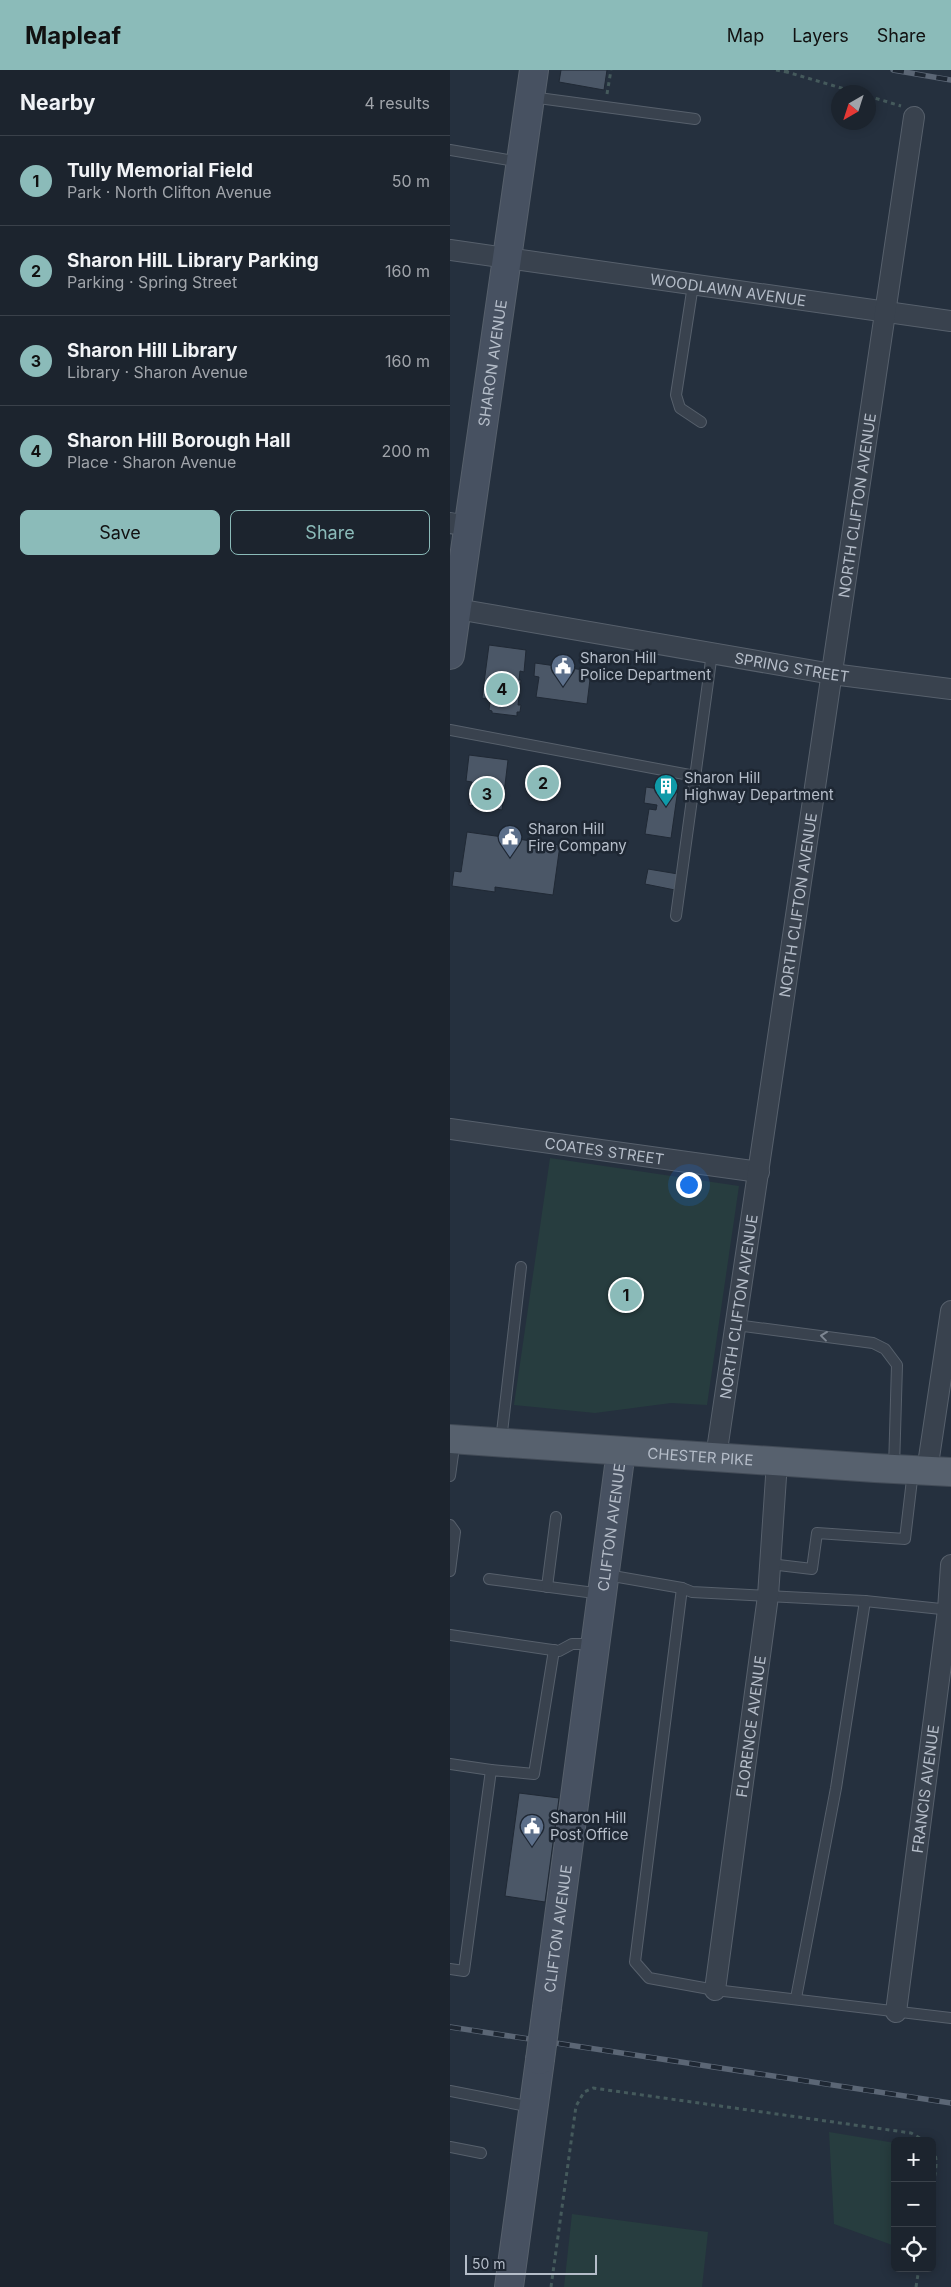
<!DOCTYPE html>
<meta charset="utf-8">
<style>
body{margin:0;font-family:Inter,sans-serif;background:#29303a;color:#f1f3f6}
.controls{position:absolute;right:15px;bottom:15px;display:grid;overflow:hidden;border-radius:8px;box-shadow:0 2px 12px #0003}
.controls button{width:45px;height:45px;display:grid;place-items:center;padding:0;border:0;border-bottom:1px solid #3a414a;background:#1c242e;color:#f1f3f6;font:25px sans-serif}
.compass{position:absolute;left:381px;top:15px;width:45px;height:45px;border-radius:50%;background:#1c242e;box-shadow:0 2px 12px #0003;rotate:219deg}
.scale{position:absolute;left:15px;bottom:12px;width:132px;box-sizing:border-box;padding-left:5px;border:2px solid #b5bdc9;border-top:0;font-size:14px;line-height:18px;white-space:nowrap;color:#b5bdc9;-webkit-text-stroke:4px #1e2733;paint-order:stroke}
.you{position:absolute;left:238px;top:1114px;width:18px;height:18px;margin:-12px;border:4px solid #fff;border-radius:50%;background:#1a73e8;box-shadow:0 0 0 8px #1a73e833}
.badge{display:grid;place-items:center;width:32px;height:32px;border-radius:50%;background:#8bbbb9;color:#111;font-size:16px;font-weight:700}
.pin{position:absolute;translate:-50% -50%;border:2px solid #fff;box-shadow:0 1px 5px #0006}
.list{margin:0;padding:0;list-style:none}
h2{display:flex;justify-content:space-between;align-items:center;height:65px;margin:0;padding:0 20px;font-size:21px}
h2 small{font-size:16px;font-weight:400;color:#a0a4aa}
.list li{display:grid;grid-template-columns:32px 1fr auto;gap:15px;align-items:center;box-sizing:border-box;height:90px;padding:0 20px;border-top:1px solid #3a414a}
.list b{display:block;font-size:19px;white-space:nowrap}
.list p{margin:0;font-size:16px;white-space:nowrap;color:#a0a4aa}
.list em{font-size:16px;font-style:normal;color:#a0a4aa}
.actions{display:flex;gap:10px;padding:15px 20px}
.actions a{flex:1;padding:11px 0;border:1px solid #8bbbb9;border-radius:8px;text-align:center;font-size:18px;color:#8bbbb9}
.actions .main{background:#8bbbb9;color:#111}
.icon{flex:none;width:28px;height:28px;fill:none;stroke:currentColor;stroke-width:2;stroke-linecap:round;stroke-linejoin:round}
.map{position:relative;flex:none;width:501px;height:2217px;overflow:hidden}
header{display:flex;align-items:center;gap:30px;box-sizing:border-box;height:70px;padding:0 25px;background:#8bbbb9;color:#111}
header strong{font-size:24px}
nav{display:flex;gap:28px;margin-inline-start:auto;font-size:18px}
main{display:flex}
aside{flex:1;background:#1c242e}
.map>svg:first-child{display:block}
.green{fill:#273d3f}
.building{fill:#4b5767;stroke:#202935}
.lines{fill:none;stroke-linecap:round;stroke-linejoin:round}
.lane-casing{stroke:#57606c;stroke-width:12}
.street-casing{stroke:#57606c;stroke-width:22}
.secondary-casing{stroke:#57606c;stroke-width:30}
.primary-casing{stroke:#424b57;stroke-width:30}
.path{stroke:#455a5c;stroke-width:3;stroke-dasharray:4 4;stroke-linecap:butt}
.lane{stroke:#39424e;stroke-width:10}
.street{stroke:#39424e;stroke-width:20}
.secondary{stroke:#475161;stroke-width:28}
.primary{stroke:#57616e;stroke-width:28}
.rail-casing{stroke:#5b6675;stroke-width:5.5}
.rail{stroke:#1e2733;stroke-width:4;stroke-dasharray:11;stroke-linecap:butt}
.secondary-bridge-casing{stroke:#57606c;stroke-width:30;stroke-linecap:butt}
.secondary-bridge{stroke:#475161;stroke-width:28}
.oneway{stroke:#7d8692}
.labels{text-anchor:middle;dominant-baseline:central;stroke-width:5;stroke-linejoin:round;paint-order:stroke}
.street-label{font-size:15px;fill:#b5bdc9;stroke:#1e2733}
.poi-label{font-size:15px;fill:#b5bdc9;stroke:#1e2733;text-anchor:start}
</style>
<header>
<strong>Mapleaf</strong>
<nav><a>Map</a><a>Layers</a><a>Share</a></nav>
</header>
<main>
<aside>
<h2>Nearby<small>4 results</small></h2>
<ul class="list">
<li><span class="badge">1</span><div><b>Tully Memorial Field</b><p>Park · North Clifton Avenue</p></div><em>50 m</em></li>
<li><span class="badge">2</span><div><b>Sharon HilL Library Parking</b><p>Parking · Spring Street</p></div><em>160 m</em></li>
<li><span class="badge">3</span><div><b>Sharon Hill Library</b><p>Library · Sharon Avenue</p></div><em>160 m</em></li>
<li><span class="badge">4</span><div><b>Sharon Hill Borough Hall</b><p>Place · Sharon Avenue</p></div><em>200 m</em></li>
</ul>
<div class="actions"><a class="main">Save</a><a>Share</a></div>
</aside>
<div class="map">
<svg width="501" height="2217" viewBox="0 0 501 2217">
<rect width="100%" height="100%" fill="#25303e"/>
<g class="green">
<polygon points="100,1088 289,1116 257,1335 221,1333 145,1343 64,1335"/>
<polygon points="379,2062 445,2073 445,2176 384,2154"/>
<polygon points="122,2144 258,2162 252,2217 114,2217"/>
</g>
<g class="building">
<polygon points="111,0 157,0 154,20 109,12"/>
<polygon points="39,575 76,580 74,602 70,601 69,610 71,610 68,635 71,635 70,642 67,642 67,646 42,643 42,641 39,640 40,632 43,632 44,630 32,628"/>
<polygon points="85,593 141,601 137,634 86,627 89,607 84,606"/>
<polygon points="19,685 58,690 52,740 19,735 22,712 16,711"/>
<polygon points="210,709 229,712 221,768 195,764 199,739 206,740 207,735 194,733 196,717 209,719"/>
<polygon points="17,762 110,775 103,825 45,817 45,822 2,816 4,801 11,802"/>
<polygon points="198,799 228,804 225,820 195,814"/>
<polygon points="69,1723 109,1728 95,1832 55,1826"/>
</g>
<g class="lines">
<g class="lane-casing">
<g id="lane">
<polyline points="81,27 245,49"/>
<polyline points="0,80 70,92"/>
<polyline points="243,215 226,325 230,338 251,352"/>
<polyline points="0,660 245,706"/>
<polyline points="226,846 262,583"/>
<polyline points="286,1255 423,1273 435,1279 447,1295 444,1398"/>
<polyline points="51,1371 71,1197"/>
<polyline points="0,1406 5,1370"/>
<polyline points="0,1455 5,1462 0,1501"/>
<polyline points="320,1494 362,1499 367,1463 455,1469 463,1401"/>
<polyline points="157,1505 232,1518"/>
<polyline points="39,1509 152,1524"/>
<polyline points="97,1517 106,1447"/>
<polyline points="501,1540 415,1531 242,1522 232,1518 185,1892 199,1908 265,1920 501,1948"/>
<polyline points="0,1565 109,1581 122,1574 144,1574"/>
<polyline points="0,1694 41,1700"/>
<polyline points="0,1899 14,1901 41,1700 84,1704 104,1580"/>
<polyline points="346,1928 386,1718 415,1531"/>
<polyline points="0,2021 82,2037"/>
<polyline points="0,2077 31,2083"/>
</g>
</g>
<g class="street-casing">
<g id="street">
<path id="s1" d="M0 180 501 251"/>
<polyline points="0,453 19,456"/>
<path id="s2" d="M7 539 382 604 501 619"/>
<path id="s3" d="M0 1059 309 1102"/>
<path id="s4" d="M266 1387 464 47"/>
<polyline points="477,1401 501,1241"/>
<path id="s5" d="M265 1920 318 1526 327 1392"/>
<path id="s6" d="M446 1942 498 1540 501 1495"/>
</g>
</g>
<g class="secondary-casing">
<g id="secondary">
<path id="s7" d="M0 585 84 0"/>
<path id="s8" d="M97 1937 171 1381"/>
<polyline points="59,2217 90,1990"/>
</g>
</g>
<g class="primary-casing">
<g id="primary">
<path id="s9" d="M0 1369 425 1398 501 1402"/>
</g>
</g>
<g class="path">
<polyline points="326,0 337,2"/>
<polyline points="337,0 337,2 405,22"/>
<polyline points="157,24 161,0"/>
<polyline points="418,26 451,36"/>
<path d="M482 2079C490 2088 484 2108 482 2119"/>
<polyline points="101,2217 126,2036 134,2022 143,2018 461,2063 475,2071"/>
<polyline points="466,2217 469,2198"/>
</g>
<use href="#lane" class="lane"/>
<use href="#street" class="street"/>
<use href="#secondary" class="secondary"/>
<use href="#primary" class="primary"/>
<g class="rail-casing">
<g id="rail">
<polyline points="443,0 501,10"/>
<polyline points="0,1957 501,2033"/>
</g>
</g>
<use href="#rail" class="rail"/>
<g class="secondary-bridge-casing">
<polyline id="secondary-bridge" points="90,1990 97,1937"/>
</g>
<use href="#secondary-bridge" class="secondary-bridge"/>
</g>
<defs><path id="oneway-chevron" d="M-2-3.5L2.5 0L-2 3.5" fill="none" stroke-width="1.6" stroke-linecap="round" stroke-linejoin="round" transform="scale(1.25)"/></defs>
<use class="oneway" href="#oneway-chevron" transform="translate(374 1266) rotate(-173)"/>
<defs>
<g id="civic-pin" transform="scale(1.25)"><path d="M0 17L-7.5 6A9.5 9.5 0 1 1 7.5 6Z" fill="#5c6f8a" stroke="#1e2733"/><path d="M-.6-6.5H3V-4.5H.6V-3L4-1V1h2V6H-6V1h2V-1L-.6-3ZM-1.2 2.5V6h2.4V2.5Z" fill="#fff"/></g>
<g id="building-pin" transform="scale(1.25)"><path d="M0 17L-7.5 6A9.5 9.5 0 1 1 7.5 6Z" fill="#0f9aa8" stroke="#1e2733"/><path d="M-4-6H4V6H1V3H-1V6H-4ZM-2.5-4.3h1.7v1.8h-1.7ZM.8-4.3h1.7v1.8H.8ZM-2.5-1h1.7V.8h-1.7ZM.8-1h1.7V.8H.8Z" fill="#fff"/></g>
</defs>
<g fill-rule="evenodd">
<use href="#civic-pin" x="113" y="596"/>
<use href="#building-pin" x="216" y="716"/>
<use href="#civic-pin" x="60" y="767"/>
<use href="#civic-pin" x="82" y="1756"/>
</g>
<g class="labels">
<g class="street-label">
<text stroke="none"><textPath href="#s1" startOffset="281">WOODLAWN AVENUE</textPath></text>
<text stroke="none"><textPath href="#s7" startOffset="295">SHARON AVENUE</textPath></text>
<text stroke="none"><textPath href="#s4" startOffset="962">NORTH CLIFTON AVENUE</textPath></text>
<text stroke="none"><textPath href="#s2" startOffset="340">SPRING STREET</textPath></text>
<text stroke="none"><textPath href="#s4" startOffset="558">NORTH CLIFTON AVENUE</textPath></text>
<text stroke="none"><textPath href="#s3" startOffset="156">COATES STREET</textPath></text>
<text stroke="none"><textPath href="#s4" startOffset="152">NORTH CLIFTON AVENUE</textPath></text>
<text stroke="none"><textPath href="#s9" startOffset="251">CHESTER PIKE</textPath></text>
<text stroke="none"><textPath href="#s8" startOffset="484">CLIFTON AVENUE</textPath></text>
<text stroke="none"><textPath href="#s5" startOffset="266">FLORENCE AVENUE</textPath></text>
<text stroke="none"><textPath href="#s6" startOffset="225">FRANCIS AVENUE</textPath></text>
<text stroke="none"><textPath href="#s8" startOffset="79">CLIFTON AVENUE</textPath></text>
</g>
<g class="poi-label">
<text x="130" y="587">Sharon Hill<tspan x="130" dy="17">Police Department</tspan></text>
<text x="234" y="707">Sharon Hill<tspan x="234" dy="17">Highway Department</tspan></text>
<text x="78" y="758">Sharon Hill<tspan x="78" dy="17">Fire Company</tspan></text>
<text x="100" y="1747">Sharon Hill<tspan x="100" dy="17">Post Office</tspan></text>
</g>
</g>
</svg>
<div class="controls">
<button>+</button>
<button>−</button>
<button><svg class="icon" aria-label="locate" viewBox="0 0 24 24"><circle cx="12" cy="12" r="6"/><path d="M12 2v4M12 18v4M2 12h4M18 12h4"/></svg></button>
</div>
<svg class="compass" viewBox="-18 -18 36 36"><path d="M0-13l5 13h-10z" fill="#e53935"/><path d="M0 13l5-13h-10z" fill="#a0a4aa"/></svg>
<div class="scale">50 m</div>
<div class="you"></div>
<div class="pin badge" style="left:176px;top:1225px">1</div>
<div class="pin badge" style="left:93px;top:713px">2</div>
<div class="pin badge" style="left:37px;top:724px">3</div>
<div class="pin badge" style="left:52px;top:619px">4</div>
</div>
</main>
